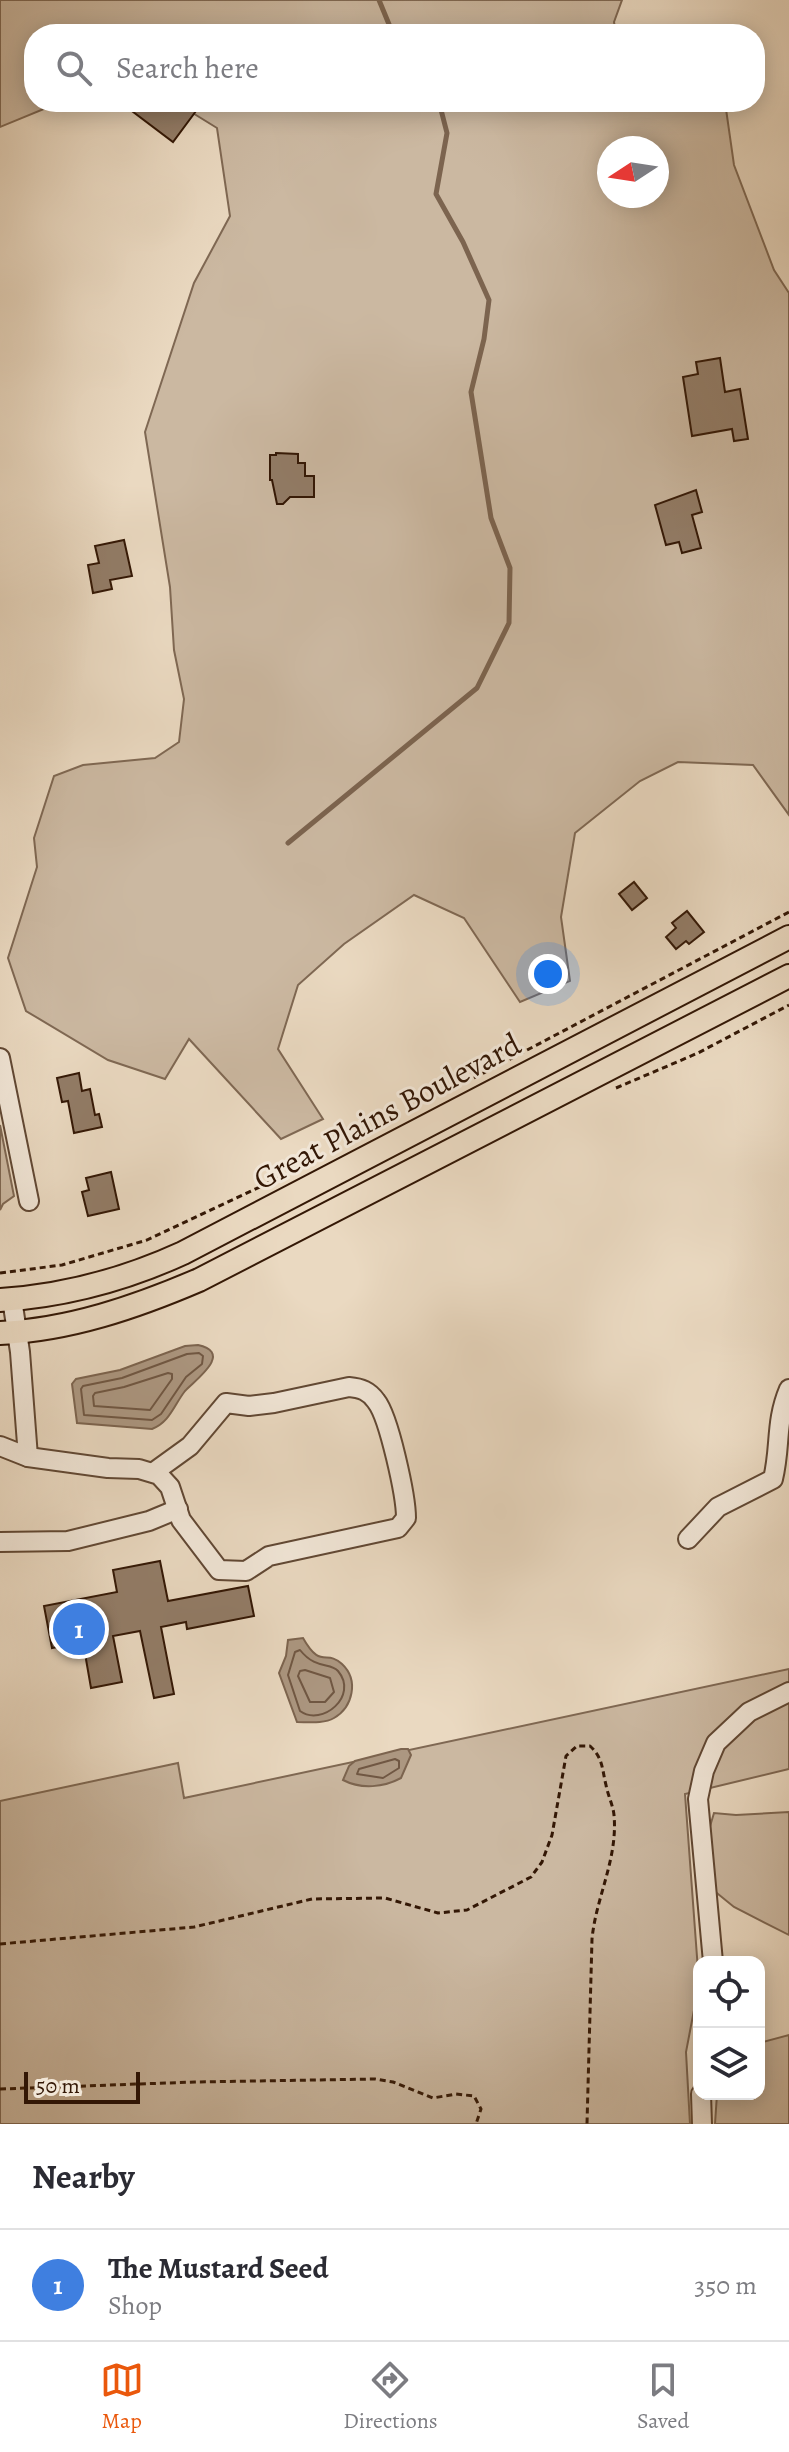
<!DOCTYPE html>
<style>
body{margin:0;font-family:Alegreya,serif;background:#f2f2f3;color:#2b2b33}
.controls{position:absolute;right:24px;bottom:24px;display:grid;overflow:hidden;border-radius:16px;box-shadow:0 4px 20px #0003}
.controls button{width:72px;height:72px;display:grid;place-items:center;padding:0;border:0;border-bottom:2px solid #e1e1e2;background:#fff;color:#2b2b33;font:40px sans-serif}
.compass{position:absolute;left:597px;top:136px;width:72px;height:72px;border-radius:50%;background:#fff;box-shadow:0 4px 20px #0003;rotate:258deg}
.scale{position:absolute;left:24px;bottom:20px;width:116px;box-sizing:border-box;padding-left:8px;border:4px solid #331705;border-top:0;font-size:22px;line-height:28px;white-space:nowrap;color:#331705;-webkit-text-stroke:6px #f1e6d7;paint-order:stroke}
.you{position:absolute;left:548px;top:974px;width:28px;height:28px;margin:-20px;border:6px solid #fff;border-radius:50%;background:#1a73e8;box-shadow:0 0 0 12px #1a73e833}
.badge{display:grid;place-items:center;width:52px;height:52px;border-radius:50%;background:#ea580c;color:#fff;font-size:26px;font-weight:700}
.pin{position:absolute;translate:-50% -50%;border:4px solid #fff;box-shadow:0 2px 8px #0006}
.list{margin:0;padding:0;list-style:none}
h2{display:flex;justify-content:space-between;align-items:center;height:104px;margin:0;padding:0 32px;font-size:34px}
h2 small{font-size:26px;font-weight:400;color:#7c7c81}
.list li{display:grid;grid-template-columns:52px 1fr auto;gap:24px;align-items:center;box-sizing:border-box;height:112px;padding:0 32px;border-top:2px solid #e1e1e2}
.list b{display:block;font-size:30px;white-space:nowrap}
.list p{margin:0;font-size:26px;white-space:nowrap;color:#7c7c81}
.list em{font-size:26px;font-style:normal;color:#7c7c81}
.icon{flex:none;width:44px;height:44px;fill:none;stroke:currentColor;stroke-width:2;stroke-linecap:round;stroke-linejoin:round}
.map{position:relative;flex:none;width:789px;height:2124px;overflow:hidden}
.search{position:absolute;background:#fff;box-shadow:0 4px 20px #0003;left:24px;right:24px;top:24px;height:88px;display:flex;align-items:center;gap:20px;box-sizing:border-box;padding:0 28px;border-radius:32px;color:#7c7c81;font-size:30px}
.sheet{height:216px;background:#fff}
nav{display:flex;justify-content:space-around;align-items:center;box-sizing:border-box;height:112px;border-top:2px solid #e1e1e2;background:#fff;font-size:22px;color:#7c7c81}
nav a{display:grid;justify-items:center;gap:4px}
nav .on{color:#ea580c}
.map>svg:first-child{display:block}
.green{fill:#cbb8a1;stroke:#7f6853;stroke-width:2;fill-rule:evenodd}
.water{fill:#ac9781;stroke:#7c644f;stroke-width:2}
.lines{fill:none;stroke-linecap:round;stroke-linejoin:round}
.shore{stroke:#705743;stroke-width:2}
.stream{stroke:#7c644f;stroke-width:5}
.building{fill:#927c67;stroke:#331705;stroke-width:2}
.minor-casing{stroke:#614834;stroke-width:22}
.major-casing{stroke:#331705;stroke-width:26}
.path{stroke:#331705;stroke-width:3;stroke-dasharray:6 4;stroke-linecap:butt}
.minor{stroke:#f1e6d7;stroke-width:18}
.major{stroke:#ead9c1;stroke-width:22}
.labels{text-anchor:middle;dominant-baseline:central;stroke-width:6;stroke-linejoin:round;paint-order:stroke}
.street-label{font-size:32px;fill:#331705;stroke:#f1e6d7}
</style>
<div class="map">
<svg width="789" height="2124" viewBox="0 0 789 2124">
<rect width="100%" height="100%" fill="#ead9c1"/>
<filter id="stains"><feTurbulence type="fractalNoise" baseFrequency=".0025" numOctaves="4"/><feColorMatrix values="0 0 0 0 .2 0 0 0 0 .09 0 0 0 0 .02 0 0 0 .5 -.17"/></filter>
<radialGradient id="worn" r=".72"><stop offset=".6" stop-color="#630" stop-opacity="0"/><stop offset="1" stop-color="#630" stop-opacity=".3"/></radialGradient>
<g class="green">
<polygon points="0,0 622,0 614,22 616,34 34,34 34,102 76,102 51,106 0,127"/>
<path d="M175 102H725L734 165 774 270 789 293V815L753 765 678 762 640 781 575 833 561 917 570 981 520 1002 464 918 414 895 344 944 298 985 278 1049 323 1119 281 1139 189 1039 165 1079 108 1060 26 1011 8 958 37 867 34 838 54 776 83 765 155 758 179 742 184 699 174 650 170 587 145 432 194 283 230 216 217 128ZM609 148H657V196H609Z"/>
<polygon points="0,1125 14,1196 3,1204 0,1210"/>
<polygon points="789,1669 789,1769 685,1794 699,1984 686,2052 690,2124 0,2124 0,1801 178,1763 184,1798"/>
<polygon points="789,1812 789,1935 734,1907 707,1885 705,1843 714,1813 736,1815"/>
<polygon points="789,2035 789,2124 715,2124 717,2094 759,2094 759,2043"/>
</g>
<g class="water">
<path d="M198 1345C234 1353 195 1380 185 1391 174 1405 170 1422 152 1429L77 1423 72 1384 76 1379 120 1370 185 1346Z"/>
<path d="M303 1638C321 1670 326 1649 342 1664 359 1680 353 1707 334 1718 324 1724 308 1722 297 1722L279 1673 286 1656 288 1640Z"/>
<path d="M401 1749H408L411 1755 401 1778C384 1787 362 1790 343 1780L349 1766 355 1761Z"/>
</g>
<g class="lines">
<g class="shore">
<polygon points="199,1353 203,1356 202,1364 186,1377 161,1414 152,1420 84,1415 81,1389 83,1386 122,1378 187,1354"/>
<polygon points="168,1373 172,1374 172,1379 150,1410 94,1406 93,1396 95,1393 124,1387"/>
<path d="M300 1650C316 1670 330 1662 338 1671 359 1696 322 1727 300 1711L288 1675 295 1652Z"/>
<polygon points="305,1670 330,1678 334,1692 325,1702 310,1702 298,1676 300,1671"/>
<polygon points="395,1759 399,1761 399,1768 383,1778 357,1774 359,1769"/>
</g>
<g class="stream">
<polyline points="379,0 393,34"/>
<polyline points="288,843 477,688 509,623 510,568 491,518 471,392 484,339 489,300 463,242 436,194 447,133 439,102"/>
</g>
</g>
<g class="building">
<polygon points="120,102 184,102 196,111 173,142"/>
<polygon points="720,358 725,392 740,389 748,439 734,441 732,429 692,436 683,377 698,374 696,362"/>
<polygon points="276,453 298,454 298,463 305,463 305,476 314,476 314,497 290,497 283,504 277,504 272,480 270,480 270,455 276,455"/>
<polygon points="696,490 702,512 692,515 701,548 682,553 679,542 666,545 655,505"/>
<polygon points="124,540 132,576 110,580 112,589 93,593 88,565 99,563 95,546"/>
<polygon points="634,882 647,898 632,910 619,894"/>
<polygon points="687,911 704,932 689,944 686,941 676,949 666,937 676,928 672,923"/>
<polygon points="79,1073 82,1091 90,1089 95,1115 99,1114 102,1127 74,1133 68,1101 62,1102 57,1078"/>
<polygon points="111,1172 119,1209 88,1216 82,1192 89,1190 86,1178"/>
<polygon points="160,1561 168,1601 248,1586 254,1616 187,1629 186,1622 161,1627 174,1694 154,1698 140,1631 113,1636 122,1682 91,1688 83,1642 52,1648 44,1606 117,1592 113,1570"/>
</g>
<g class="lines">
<g class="minor-casing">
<g id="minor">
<polyline points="0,1058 29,1201"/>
<polyline points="12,1299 20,1352 28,1457"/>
<path d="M0 1446 28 1457 108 1468 139 1469 159 1475 170 1487 181 1520 219 1570 246 1571 269 1556 398 1528 406 1518C406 1496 389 1417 376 1401 369 1391 361 1388 349 1387L274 1403 249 1406 226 1403 190 1446 154 1472"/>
<path d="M688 1539 718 1507 773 1479C781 1446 775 1422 789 1389"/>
<polyline points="0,1542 68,1541 149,1521 178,1509"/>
<polyline points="713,1962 698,1799 704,1771 716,1743 749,1712 789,1692"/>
<polyline points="701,2094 702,2124"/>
</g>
</g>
<g class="major-casing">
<g id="major">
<path d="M0 1300C64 1296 124 1280 183 1253L789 937"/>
<path d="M0 1333C69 1330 136 1307 199 1280L789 976"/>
</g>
</g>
<g class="path">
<polyline points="474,1078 789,912"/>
<polyline points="616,1088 698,1053 789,1005"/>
<polyline points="0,1273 62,1265 147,1240 315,1161"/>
<path d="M0 1944 194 1927 312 1899 385 1898 438 1913 467 1910 531 1877 542 1862 552 1835 566 1756 577 1746H590C603 1758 602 1769 606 1785 608 1796 613 1805 614 1815 618 1859 596 1897 592 1939L587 2124"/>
<polyline points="0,2089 195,2082 375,2079 393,2082 433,2098 456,2094 474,2096 481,2109 476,2124"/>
</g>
<use href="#minor" class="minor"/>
<use href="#major" class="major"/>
</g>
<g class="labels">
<g class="street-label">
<text transform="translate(387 1111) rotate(-28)">Great Plains Boulevard</text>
</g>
</g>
<rect width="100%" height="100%" filter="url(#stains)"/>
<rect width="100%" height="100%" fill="url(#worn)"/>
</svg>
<div class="controls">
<button><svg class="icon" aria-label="locate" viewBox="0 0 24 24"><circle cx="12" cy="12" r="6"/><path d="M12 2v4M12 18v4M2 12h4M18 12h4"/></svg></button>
<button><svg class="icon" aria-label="layers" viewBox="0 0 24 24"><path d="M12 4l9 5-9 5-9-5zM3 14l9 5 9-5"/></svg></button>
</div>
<svg class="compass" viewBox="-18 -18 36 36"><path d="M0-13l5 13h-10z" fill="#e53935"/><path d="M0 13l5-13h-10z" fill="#7c7c81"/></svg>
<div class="scale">50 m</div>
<div class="you"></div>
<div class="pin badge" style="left:79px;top:1629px;background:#3f7fe0">1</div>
<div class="search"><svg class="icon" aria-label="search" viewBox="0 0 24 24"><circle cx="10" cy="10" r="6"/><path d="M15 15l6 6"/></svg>Search here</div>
</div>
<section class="sheet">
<h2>Nearby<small></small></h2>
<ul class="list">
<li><span class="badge" style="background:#3f7fe0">1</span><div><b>The Mustard Seed</b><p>Shop</p></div><em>350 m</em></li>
</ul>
</section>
<nav>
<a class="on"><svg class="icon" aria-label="map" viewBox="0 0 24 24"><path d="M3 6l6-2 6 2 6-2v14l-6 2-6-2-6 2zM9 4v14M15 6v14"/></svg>Map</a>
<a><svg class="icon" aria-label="directions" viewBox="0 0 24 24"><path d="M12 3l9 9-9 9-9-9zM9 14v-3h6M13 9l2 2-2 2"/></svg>Directions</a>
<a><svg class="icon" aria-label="saved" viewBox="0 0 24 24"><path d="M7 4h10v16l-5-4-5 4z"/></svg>Saved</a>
</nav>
